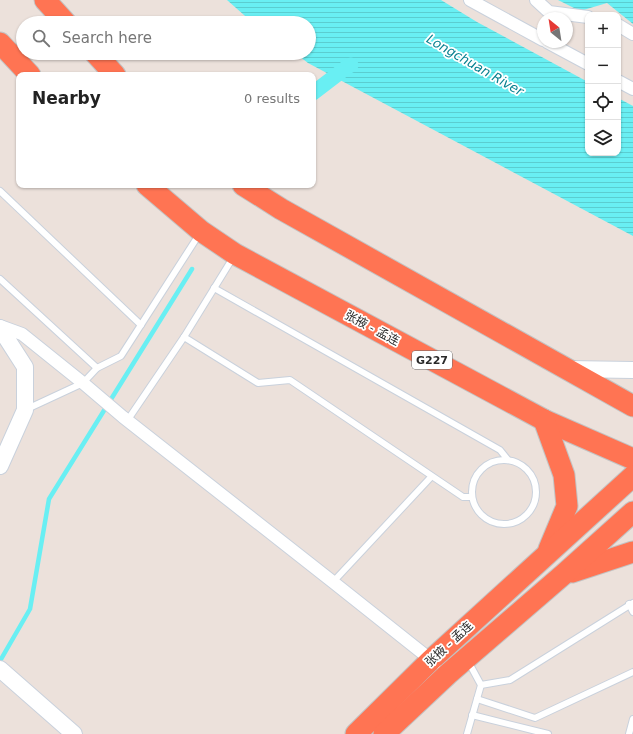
<!DOCTYPE html>
<meta charset="utf-8">
<style>
body{margin:0;font-family:"DejaVu Sans","Noto Sans SC",sans-serif;background:#f2f2f2;color:#222}
.controls{position:absolute;right:12px;top:12px;display:grid;overflow:hidden;border-radius:8px;box-shadow:0 1px 3px #0004}
.controls button{width:36px;height:36px;display:grid;place-items:center;padding:0;border:0;border-bottom:1px solid #e0e0e0;background:#fff;color:#222;font:20px sans-serif}
.compass{position:absolute;left:537px;top:12px;width:36px;height:36px;border-radius:50%;background:#fff;box-shadow:0 1px 3px #0004;rotate:330deg}
.list{margin:0;padding:0;list-style:none}
h2{display:flex;justify-content:space-between;align-items:center;height:52px;margin:0;padding:0 16px;font-size:17px}
h2 small{font-size:13px;font-weight:400;color:#767676}
.icon{flex:none;width:22px;height:22px;fill:none;stroke:currentColor;stroke-width:2;stroke-linecap:round;stroke-linejoin:round}
.map{position:relative;flex:none;width:633px;height:734px;overflow:hidden}
.search{position:absolute;background:#fff;box-shadow:0 1px 3px #0004;left:16px;top:16px;width:300px;height:44px;display:flex;align-items:center;gap:10px;box-sizing:border-box;padding:0 14px;border-radius:22px;color:#767676;font-size:15px}
.panel{position:absolute;background:#fff;box-shadow:0 1px 3px #0004;left:16px;top:72px;width:300px;height:116px;border-radius:8px}
.map>svg:first-child{display:block}
.water{fill:url(#water-rules)}
.lines{fill:none;stroke-linecap:round;stroke-linejoin:round}
.stream{stroke:#69eff3;stroke-width:4.5}
.canal{stroke:#69eff3;stroke-width:15}
.lane-casing{stroke:#c9d1dc;stroke-width:8}
.street-casing{stroke:#c9d1dc;stroke-width:14}
.secondary-casing{stroke:#c9d1dc;stroke-width:18}
.highway-casing{stroke:#c3c3c3;stroke-width:23}
.lane{stroke:#fff;stroke-width:6}
.street{stroke:#fff;stroke-width:12}
.secondary{stroke:#fff;stroke-width:16}
.highway{stroke:#ff7453;stroke-width:21}
.labels{text-anchor:middle;dominant-baseline:central;stroke-width:3.5;stroke-linejoin:round;paint-order:stroke}
.shield{fill:#fff;stroke:#6a6a6a;stroke-width:1}
.shield-label{font-size:11px;font-weight:bold;fill:#2a2a2a}
.street-label{font-size:12px;fill:#2a2a2a;stroke:#fff}
.water-label{font-size:13px;font-style:italic;fill:#098291;stroke:#fff}
</style>
<div class="map">
<svg width="633" height="734" viewBox="0 0 633 734">
<defs>
<pattern id="water-rules" width="6" height="5" patternUnits="userSpaceOnUse"><rect width="6" height="5" fill="#69eff3"/><path d="M0 2.5h6" fill="none" stroke="#5bcdd0"/></pattern>
</defs>
<rect width="100%" height="100%" fill="#ece1db"/>
<g class="water">
<polygon points="227,0 441,0 477,22 588,82 588,153 618,153 618,98 633,106 633,236 308,63 295,53 309,53 309,23 253,23"/>
<polygon points="558,0 633,0 633,24 607,3 580,11"/>
</g>
<g class="lines">
<polyline class="stream" points="0,661 30,609 49,499 192,269"/>
<polyline class="canal" points="313,93 347,67 351,65"/>
<g class="lane-casing">
<g id="lane">
<polyline points="0,191 141,325"/>
<polyline points="0,279 97,368"/>
<polyline points="214,288 500,450 508,460"/>
<polyline points="184,337 258,383 290,380 463,497 472,497"/>
<polyline points="27,409 83,383 97,368 121,356 200,233"/>
<polyline points="127,421 184,337 234,256"/>
<circle cx="504" cy="492" r="32"/>
<polyline points="333,582 431,477"/>
<polyline points="629,604 633,612"/>
<polyline points="481,685 510,680 633,603"/>
<polyline points="477,699 535,718 633,672"/>
<polyline points="472,715 548,734"/>
<polyline points="467,734 481,685 468,661"/>
<polyline points="629,734 633,719"/>
</g>
</g>
<g class="street-casing">
<g id="street">
<polyline points="470,0 543,40"/>
<polyline points="536,0 549,12 588,17"/>
<polyline points="618,25 633,34"/>
<polyline points="547,42 588,64"/>
<polyline points="618,81 633,89"/>
<polyline points="0,326 22,334 83,383 123,417 333,582 435,663"/>
</g>
</g>
<g class="secondary-casing">
<g id="secondary">
<polyline points="0,328 25,367 25,410 0,466"/>
<polyline points="568,369 633,370"/>
<polyline points="0,669 74,734"/>
</g>
</g>
<g class="highway-casing">
<g id="highway">
<polyline points="45,0 66,23"/>
<polyline points="0,43 30,75"/>
<polyline points="95,53 115,75"/>
<polyline points="147,185 201,231 235,254 544,420 633,459"/>
<polyline points="243,185 281,209 633,406"/>
<polyline points="544,420 564,475 567,506 549,549"/>
<polyline points="572,572 633,552"/>
<polyline points="356,734 431,660 633,476"/>
<polyline points="384,734 448,674 564,574 633,512"/>
</g>
</g>
<use href="#lane" class="lane"/>
<use href="#street" class="street"/>
<use href="#secondary" class="secondary"/>
<use href="#highway" class="highway"/>
</g>
<g class="labels">
<rect class="shield" x="412" y="351" width="40" height="18" rx="3"/>
<g class="shield-label">
<text x="432" y="360">G227</text>
</g>
<g class="street-label">
<text transform="translate(372 328) rotate(28)">张掖 - 孟连</text>
<text transform="translate(449 644) rotate(-43)">张掖 - 孟连</text>
</g>
<g class="water-label">
<text transform="translate(475 65) rotate(30)">Longchuan River</text>
</g>
</g>
</svg>
<div class="controls">
<button>+</button>
<button>−</button>
<button><svg class="icon" aria-label="locate" viewBox="0 0 24 24"><circle cx="12" cy="12" r="6"/><path d="M12 2v4M12 18v4M2 12h4M18 12h4"/></svg></button>
<button><svg class="icon" aria-label="layers" viewBox="0 0 24 24"><path d="M12 4l9 5-9 5-9-5zM3 14l9 5 9-5"/></svg></button>
</div>
<svg class="compass" viewBox="-18 -18 36 36"><path d="M0-13l5 13h-10z" fill="#e53935"/><path d="M0 13l5-13h-10z" fill="#767676"/></svg>
<div class="search"><svg class="icon" aria-label="search" viewBox="0 0 24 24"><circle cx="10" cy="10" r="6"/><path d="M15 15l6 6"/></svg>Search here</div>
<section class="panel">
<h2>Nearby<small>0 results</small></h2>
<ul class="list">
</ul>
</section>
</div>
